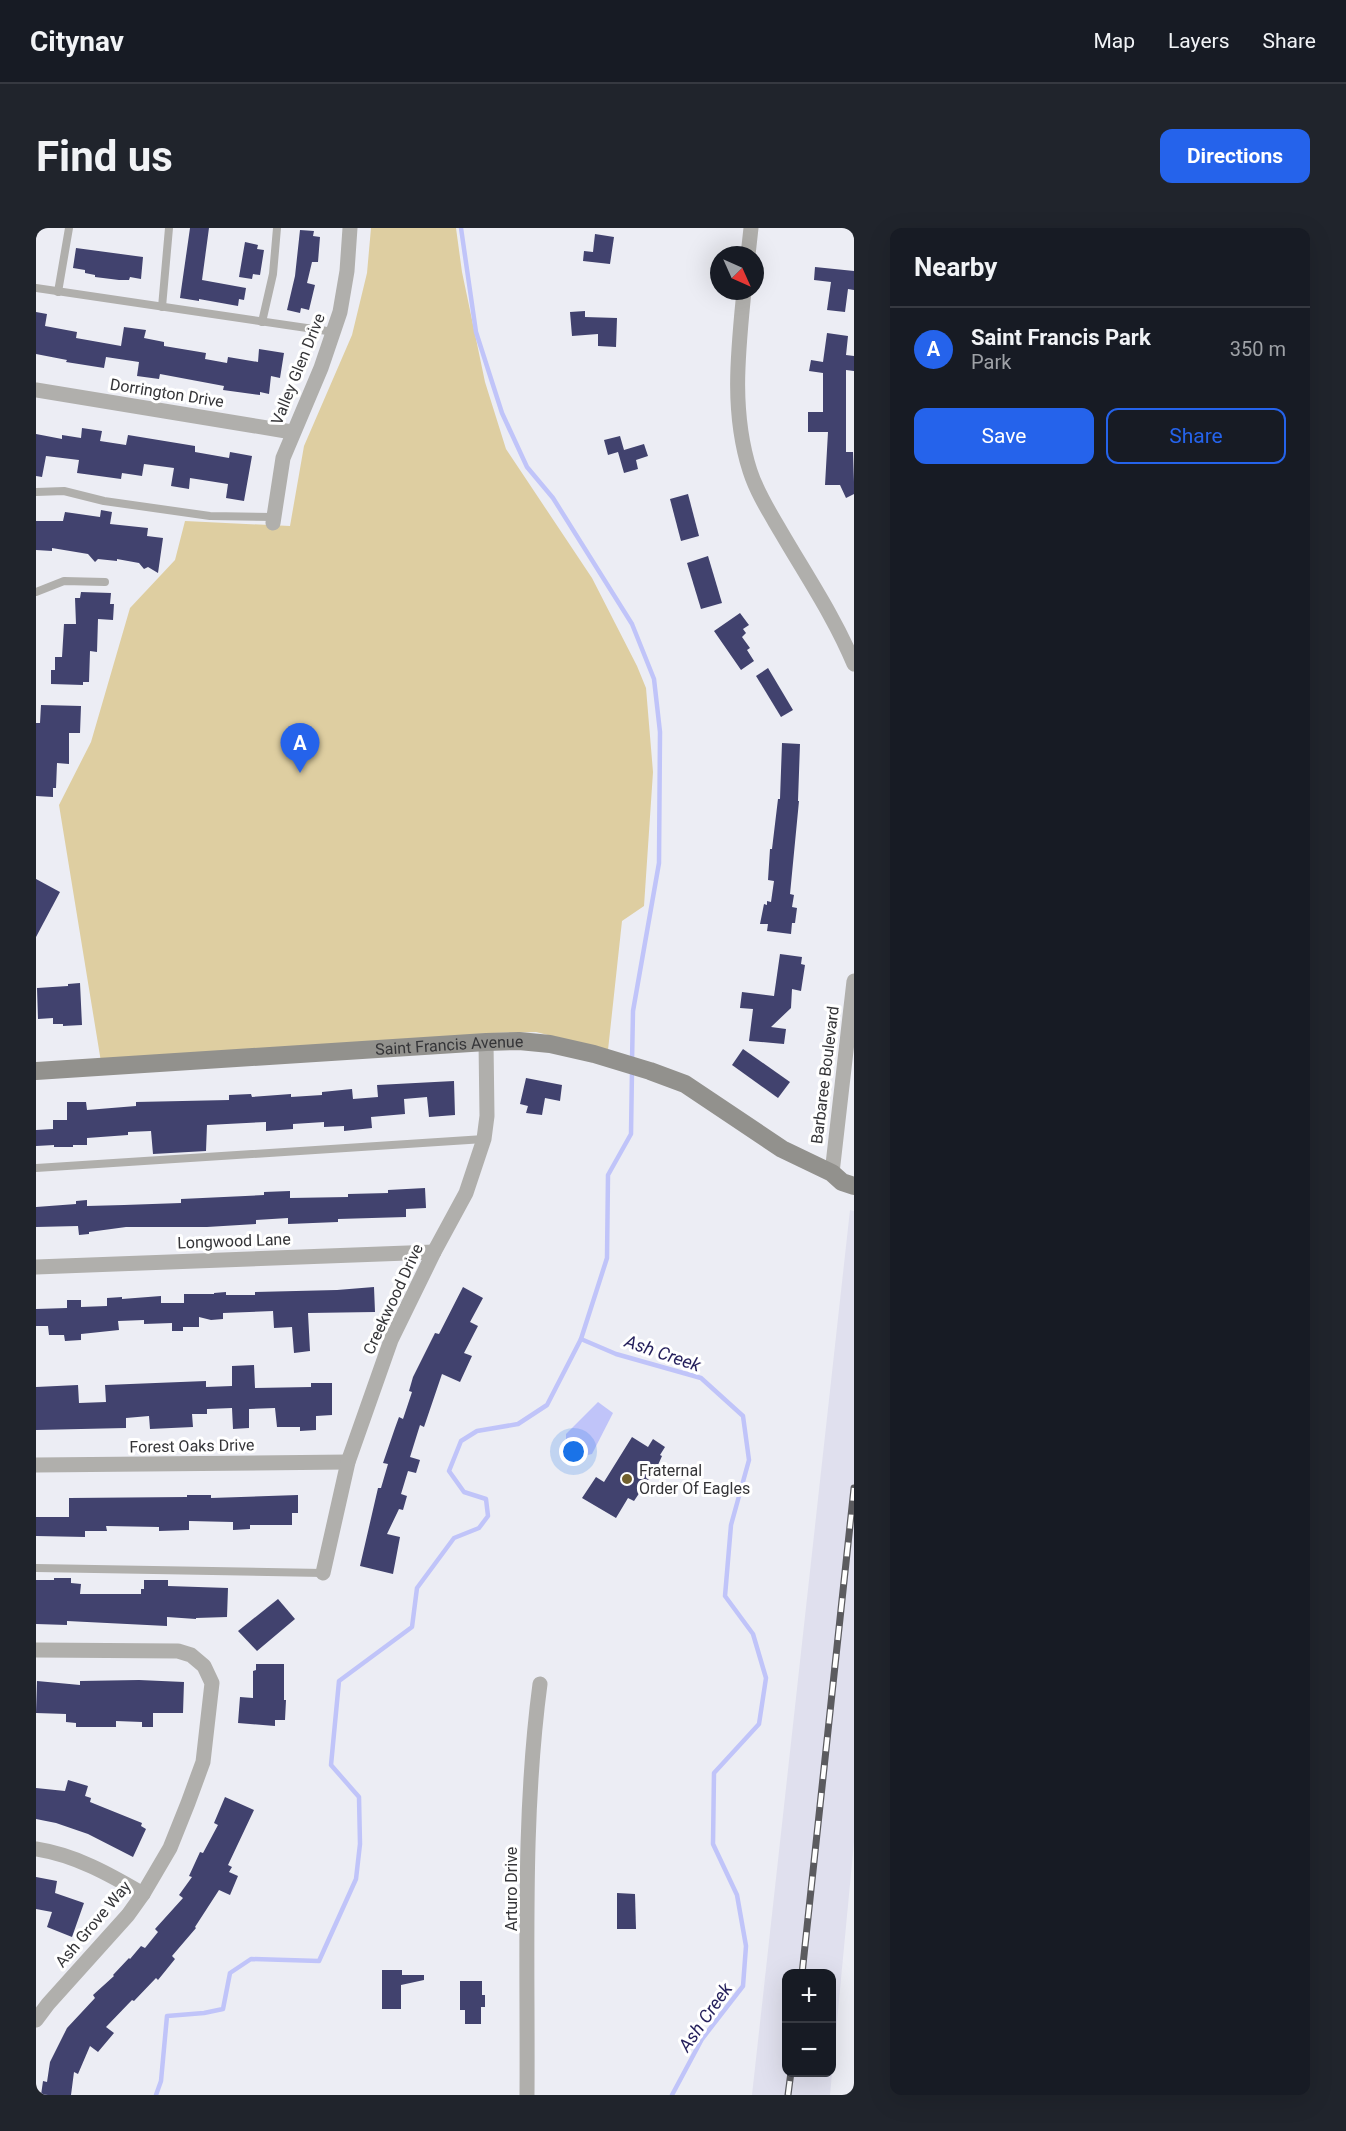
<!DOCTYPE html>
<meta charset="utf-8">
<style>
body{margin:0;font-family:Roboto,sans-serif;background:#20242c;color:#f1f3f6}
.controls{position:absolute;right:18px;bottom:18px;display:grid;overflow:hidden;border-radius:12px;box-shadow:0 6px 24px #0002}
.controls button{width:54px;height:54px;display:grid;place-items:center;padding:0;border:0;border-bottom:2px solid #363941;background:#171b24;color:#f1f3f6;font:30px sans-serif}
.compass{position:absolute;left:674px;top:18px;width:54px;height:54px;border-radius:50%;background:#171b24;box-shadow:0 6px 24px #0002;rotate:135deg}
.you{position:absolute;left:538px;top:1224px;width:21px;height:21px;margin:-15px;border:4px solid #fff;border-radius:50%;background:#1a73e8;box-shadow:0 0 0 9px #1a73e833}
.badge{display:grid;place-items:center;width:39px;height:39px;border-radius:50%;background:#2563eb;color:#fff;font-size:20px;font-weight:700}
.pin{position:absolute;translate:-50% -50px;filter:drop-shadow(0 2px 3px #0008)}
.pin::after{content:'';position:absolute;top:32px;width:21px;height:18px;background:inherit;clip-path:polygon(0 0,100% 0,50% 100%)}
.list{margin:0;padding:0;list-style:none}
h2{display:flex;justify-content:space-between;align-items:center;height:78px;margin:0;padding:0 24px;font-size:26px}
h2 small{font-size:20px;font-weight:400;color:#9ea1a6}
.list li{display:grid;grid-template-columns:39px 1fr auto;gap:18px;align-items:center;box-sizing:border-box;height:84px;padding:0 24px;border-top:2px solid #363941}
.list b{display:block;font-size:22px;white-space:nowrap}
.list p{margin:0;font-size:20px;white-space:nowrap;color:#9ea1a6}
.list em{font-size:20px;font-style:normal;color:#9ea1a6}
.actions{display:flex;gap:12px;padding:18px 24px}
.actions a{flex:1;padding:14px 0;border:2px solid #2563eb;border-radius:12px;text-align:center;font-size:21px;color:#2563eb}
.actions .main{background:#2563eb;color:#fff}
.map{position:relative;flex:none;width:818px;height:1867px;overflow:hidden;border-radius:12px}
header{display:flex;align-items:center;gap:36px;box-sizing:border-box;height:84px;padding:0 30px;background:#171b24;border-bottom:2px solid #363941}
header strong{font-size:28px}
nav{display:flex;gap:33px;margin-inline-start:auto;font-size:21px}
.intro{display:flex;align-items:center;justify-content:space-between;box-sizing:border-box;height:144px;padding:0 36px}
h1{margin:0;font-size:42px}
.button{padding:15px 27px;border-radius:12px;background:#2563eb;color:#fff;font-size:21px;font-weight:700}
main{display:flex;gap:36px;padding:0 36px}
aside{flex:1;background:#171b24;border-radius:12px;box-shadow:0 6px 24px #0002}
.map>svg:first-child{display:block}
.built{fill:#e0e0ee;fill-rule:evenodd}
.green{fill:#decea1}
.water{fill:#c0c4f9}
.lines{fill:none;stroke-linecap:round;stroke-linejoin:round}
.stream{stroke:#c0c4f9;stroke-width:4.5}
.building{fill:#41426e}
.lane{stroke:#b0afac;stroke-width:8}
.street{stroke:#b0afac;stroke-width:15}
.secondary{stroke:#92918d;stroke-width:18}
.rail-casing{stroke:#5b5b5f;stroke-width:7}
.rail{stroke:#fff;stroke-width:4.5;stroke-dasharray:14;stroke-linecap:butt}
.poi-dot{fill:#71602e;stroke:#fff;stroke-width:2}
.labels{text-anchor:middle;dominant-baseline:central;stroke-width:6;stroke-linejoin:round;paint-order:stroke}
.street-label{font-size:16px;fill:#353538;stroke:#fff}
.poi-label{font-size:16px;fill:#353538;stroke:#fff;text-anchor:start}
.water-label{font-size:18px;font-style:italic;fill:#241f5b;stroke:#fff}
</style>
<header>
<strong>Citynav</strong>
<nav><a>Map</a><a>Layers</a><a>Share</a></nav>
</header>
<div class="intro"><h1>Find us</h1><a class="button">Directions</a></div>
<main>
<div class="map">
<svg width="818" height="1867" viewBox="0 0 818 1867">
<rect width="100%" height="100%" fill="#ecedf4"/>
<path class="built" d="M814 982 818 983V1614L794 1867H716ZM750 1746H796V1844H750Z"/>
<polygon class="green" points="335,0 420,0 426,44 449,154 470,221 556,350 601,438 610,460 617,544 608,678 586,693 572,822 500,804 457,805 65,834 23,577 55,514 94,380 139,332 149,293 254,298 268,218 316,107 331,45"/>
<polygon class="water" points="562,1174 577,1185 556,1226 552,1227 530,1212 530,1206"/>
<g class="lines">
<g class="stream">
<polyline points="425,0 440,104 466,185 491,239 517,270 596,396 618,451 624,504 623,635 597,783 596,834"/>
<polyline points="545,1111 580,1126 665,1150 707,1188 713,1232 695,1297 689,1368 717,1406 730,1450 723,1496 678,1545 677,1616 701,1667 710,1718 707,1758 666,1811 636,1867"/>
<polyline points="120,1867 125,1853 131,1788 168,1785 187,1781 194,1745 215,1731 283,1733 320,1651 324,1616 323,1569 295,1537 303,1453 376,1399 381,1360 418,1310 443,1300 452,1288 450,1271 428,1264 413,1243 425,1213 441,1203 482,1196 511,1177 545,1111 571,1030 572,947 595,906 596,842"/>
</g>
</g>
<g class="building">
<polygon points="154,0 173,0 166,52 210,60 208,72 203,71 202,78 163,71 163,73 144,70"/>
<polygon points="264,2 278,3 277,8 284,9 282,34 276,34 271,55 279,57 273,82 265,80 264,85 251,82 259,48"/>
<polygon points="559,6 578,9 574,36 547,33 548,23 557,24"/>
<polygon points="209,14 222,17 221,21 228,22 224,47 217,46 216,51 203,49"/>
<polygon points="40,20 107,29 105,51 94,49 93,52 83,52 59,49 59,47 49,45 49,42 37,40"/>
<polygon points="779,39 818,43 818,62 812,61 809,84 791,82 795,54 778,52"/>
<polygon points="549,83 549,89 581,90 580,119 562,118 562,106 536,108 534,84"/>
<polygon points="0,84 11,86 9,98 41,104 40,110 85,118 88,99 110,102 108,110 128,114 128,118 170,125 169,131 191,135 192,129 222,134 223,121 248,125 244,150 235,148 233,166 224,164 224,167 187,162 188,158 124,146 123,151 101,148 103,134 70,129 68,140 30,134 31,132 0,126"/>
<polygon points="791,105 812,108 810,127 818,128 818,143 810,142 810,224 817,224 818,254 818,266 810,270 804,257 789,257 792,204 772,204 772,184 787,184 787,145 773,143 775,132 787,134"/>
<polygon points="46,200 66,203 64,213 90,217 92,207 159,218 159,224 193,230 194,224 216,228 208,273 190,270 192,256 154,250 153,261 135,258 138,240 108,236 106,248 86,245 85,251 41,245 43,232 10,228 6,249 0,248 0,206 26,211 26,207 45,210"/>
<polygon points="584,208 588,222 608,216 612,228 600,232 602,241 588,245 582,224 572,227 568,212"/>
<polygon points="652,266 663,308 645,313 634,271"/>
<polygon points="65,282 76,284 74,296 112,300 111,308 127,310 122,345 112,339 108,341 103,335 81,331 81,333 62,331 59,334 52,326 16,320 16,323 0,322 0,293 27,293 29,284 64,289"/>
<polygon points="672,328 686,375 665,381 651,335"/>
<polygon points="45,364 75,365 74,376 78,376 77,392 62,391 61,424 54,423 53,454 47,454 47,457 15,456 15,442 19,442 19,429 26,429 28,396 40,396 39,370 44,370"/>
<polygon points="704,385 713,397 707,401 710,405 706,409 714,420 711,422 718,433 705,442 678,403"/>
<polygon points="732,440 757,482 745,489 720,448"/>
<polygon points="5,477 45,478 44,505 33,505 33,536 21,535 20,560 17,560 17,569 0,568 0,495 4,495"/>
<polygon points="746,515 764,516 762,573 763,573 754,666 758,667 756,679 761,680 759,695 756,695 755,706 731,703 732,696 724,696 728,676 731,677 731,673 735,674 738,653 732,652 734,621 736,621 742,571 744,571"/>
<polygon points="0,651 24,664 0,709"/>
<polygon points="744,726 766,729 765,736 769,737 765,763 756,761 755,780 735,799 750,801 748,816 713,813 717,781 704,780 706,764 738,768"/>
<polygon points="44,755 46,797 27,798 27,796 17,796 17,790 2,791 1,760 32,758 32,756"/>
<polygon points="707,821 754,854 742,870 696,837"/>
<polygon points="490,850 526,857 524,873 509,870 506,887 490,885 492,878 484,876"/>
<polygon points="418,853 419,887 393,889 391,869 368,871 369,886 335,889 336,900 308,903 308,898 288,899 288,894 257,896 257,901 230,903 230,894 171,897 170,923 117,926 115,903 92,904 92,907 51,910 51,917 37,917 37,919 18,919 18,917 0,918 0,902 17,901 17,892 31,892 31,874 50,874 51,882 100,878 100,874 193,872 193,867 215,866 216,869 255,866 255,869 286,867 286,864 316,861 317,871 342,869 341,857"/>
<polygon points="389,960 390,980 370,981 370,989 302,991 302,994 252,996 252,990 220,992 220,996 171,999 90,999 53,1004 53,1006 43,1007 42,998 0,999 0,979 40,976 40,973 51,972 51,978 88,977 145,975 145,971 228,967 228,964 254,963 254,970 312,969 312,966 352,965 352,962"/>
<polygon points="338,1059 339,1084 272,1085 274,1123 258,1125 256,1099 238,1100 237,1083 187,1085 187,1091 175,1092 163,1089 163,1099 147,1099 147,1103 136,1103 136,1095 108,1096 108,1092 82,1093 83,1102 45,1106 45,1112 29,1113 28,1107 13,1107 12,1098 0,1098 0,1081 31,1080 31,1072 45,1072 45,1079 71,1078 71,1070 86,1069 86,1071 125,1068 125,1075 148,1075 148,1066 178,1066 178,1065 190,1064 190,1067 219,1067 219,1064 301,1062"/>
<polygon points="427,1059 447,1070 434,1094 442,1098 428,1125 436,1128 424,1154 406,1146 388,1199 384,1197 374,1229 384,1232 380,1245 372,1243 365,1266 371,1268 367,1282 363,1281 351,1306 364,1309 357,1346 324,1338 342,1260 345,1260 352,1236 347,1235 359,1200 363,1189 367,1191 376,1164 373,1163 377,1149 399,1105 403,1106"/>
<polygon points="218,1137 219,1160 275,1159 275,1155 296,1155 296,1187 280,1188 280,1202 264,1203 264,1199 241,1199 239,1180 213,1181 213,1200 197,1201 196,1180 171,1181 171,1186 156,1186 157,1199 114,1201 113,1188 90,1190 90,1200 0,1202 0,1159 42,1157 43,1175 70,1174 69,1157 170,1153 170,1159 196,1158 196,1138"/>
<polygon points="596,1209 612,1219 617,1211 629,1219 624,1227 626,1228 622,1237 598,1273 592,1270 580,1290 546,1270 560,1249 568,1254"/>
<polygon points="151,1267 175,1267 175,1270 262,1267 262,1285 256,1285 256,1297 214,1297 214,1301 197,1302 197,1294 153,1293 153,1302 123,1303 123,1299 70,1298 71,1303 49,1303 49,1309 0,1308 0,1289 33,1289 33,1270 151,1269"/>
<polygon points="18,1350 35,1350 35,1355 45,1356 44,1366 105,1366 105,1361 108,1361 108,1352 132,1352 132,1358 192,1360 191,1389 160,1390 160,1391 131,1389 131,1398 31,1393 31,1397 0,1396 0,1352 18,1352"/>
<polygon points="242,1371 259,1391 221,1423 202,1403"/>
<polygon points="220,1436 248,1436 248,1472 250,1472 249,1492 239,1492 239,1498 202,1495 204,1469 217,1470 217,1443 220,1442"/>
<polygon points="103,1452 148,1454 147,1485 117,1485 117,1499 106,1499 106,1494 80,1493 80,1499 40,1499 40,1495 30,1494 30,1486 0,1485 1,1453 44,1457 44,1453"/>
<polygon points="32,1552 52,1558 49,1568 55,1570 54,1574 106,1595 105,1598 110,1601 97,1629 52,1606 20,1595 0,1591 0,1560 29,1563"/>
<polygon points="189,1569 218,1582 192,1637 196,1639 193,1644 202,1648 194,1667 183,1662 159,1699 160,1700 136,1728 139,1731 122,1752 120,1750 98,1773 96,1772 70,1799 78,1805 62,1824 54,1818 42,1846 38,1844 35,1867 5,1867 7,1853 11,1854 14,1834 31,1800 59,1770 57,1767 78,1748 77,1747 93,1730 94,1731 105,1718 109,1720 122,1704 119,1701 147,1670 143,1667 156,1649 153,1648 164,1624 167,1625 182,1597 178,1595"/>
<polygon points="0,1649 21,1653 19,1665 48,1675 36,1709 11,1699 16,1684 0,1681"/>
<polygon points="581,1665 599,1666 600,1701 581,1701"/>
<polygon points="346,1742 366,1742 366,1747 388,1747 388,1752 365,1757 365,1781 346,1781"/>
<polygon points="424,1753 446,1753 446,1767 449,1767 449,1779 445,1779 445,1796 429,1796 429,1782 424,1782"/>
</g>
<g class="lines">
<g class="lane">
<polyline points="0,60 298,104"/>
<polyline points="22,64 33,0"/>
<polyline points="126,79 133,0"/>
<polyline points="226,94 237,46 241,0"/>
<polyline points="0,264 28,263 68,273 174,288 238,289"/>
<polyline points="0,364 28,353 69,354"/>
<polyline points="0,940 448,911"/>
<polyline points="0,1340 287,1345"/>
</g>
<g class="street">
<polyline points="712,27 715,0"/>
<path d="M708 63C702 124 695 184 714 243 721 265 734 285 745 304 770 347 799 390 818 436"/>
<polyline points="0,162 256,204"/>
<polyline points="237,295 247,230 285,140 304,84 311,43 314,0"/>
<polyline points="796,945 818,753"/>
<polyline points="0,1039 398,1024"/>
<polyline points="0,1237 312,1234"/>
<polyline points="287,1345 312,1234 355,1112 398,1024 430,965 448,911 451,888 450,814"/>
<polyline points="0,1422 142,1423 155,1427 168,1438 176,1455 167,1534 152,1575 134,1620 107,1666 92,1687 12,1776 0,1792"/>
<path d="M0 1621C39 1627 73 1646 107 1666"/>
<path d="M491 1867C492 1730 486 1591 504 1456"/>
</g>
<path class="secondary" id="s1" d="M0 843 450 814 483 813 514 816 558 826 614 843 649 856 746 921 796 945 806 954 818 958"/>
<g class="rail-casing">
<g id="rail">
<polyline points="766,1746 818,1260"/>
<polyline points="752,1867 755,1844"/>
</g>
</g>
<use href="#rail" class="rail"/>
</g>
<circle class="poi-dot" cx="591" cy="1251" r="6"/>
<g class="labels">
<g class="street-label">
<text transform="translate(262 141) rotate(-68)">Valley Glen Drive</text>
<text transform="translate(131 165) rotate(9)">Dorrington Drive</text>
<text stroke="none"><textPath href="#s1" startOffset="414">Saint Francis Avenue</textPath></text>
<text transform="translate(789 847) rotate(-83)">Barbaree Boulevard</text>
<text transform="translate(198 1013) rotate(-2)">Longwood Lane</text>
<text transform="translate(357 1071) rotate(-65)">Creekwood Drive</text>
<text transform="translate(156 1218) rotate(-1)">Forest Oaks Drive</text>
<text transform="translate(475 1661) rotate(-90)">Arturo Drive</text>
<text transform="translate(57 1696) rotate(-50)">Ash Grove Way</text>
</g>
<g class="poi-label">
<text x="603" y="1242">Fraternal<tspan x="603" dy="18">Order Of Eagles</tspan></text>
</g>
<g class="water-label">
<text transform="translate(627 1125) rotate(19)">Ash Creek</text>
<text transform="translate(669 1789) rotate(-55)">Ash Creek</text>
</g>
</g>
</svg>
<div class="controls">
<button>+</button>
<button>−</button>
</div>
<svg class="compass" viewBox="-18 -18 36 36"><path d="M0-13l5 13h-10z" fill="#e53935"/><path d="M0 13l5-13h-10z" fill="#9ea1a6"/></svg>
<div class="you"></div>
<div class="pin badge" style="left:264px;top:545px">A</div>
</div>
<aside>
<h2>Nearby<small></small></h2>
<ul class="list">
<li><span class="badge">A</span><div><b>Saint Francis Park</b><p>Park</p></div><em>350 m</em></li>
</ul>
<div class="actions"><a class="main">Save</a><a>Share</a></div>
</aside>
</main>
